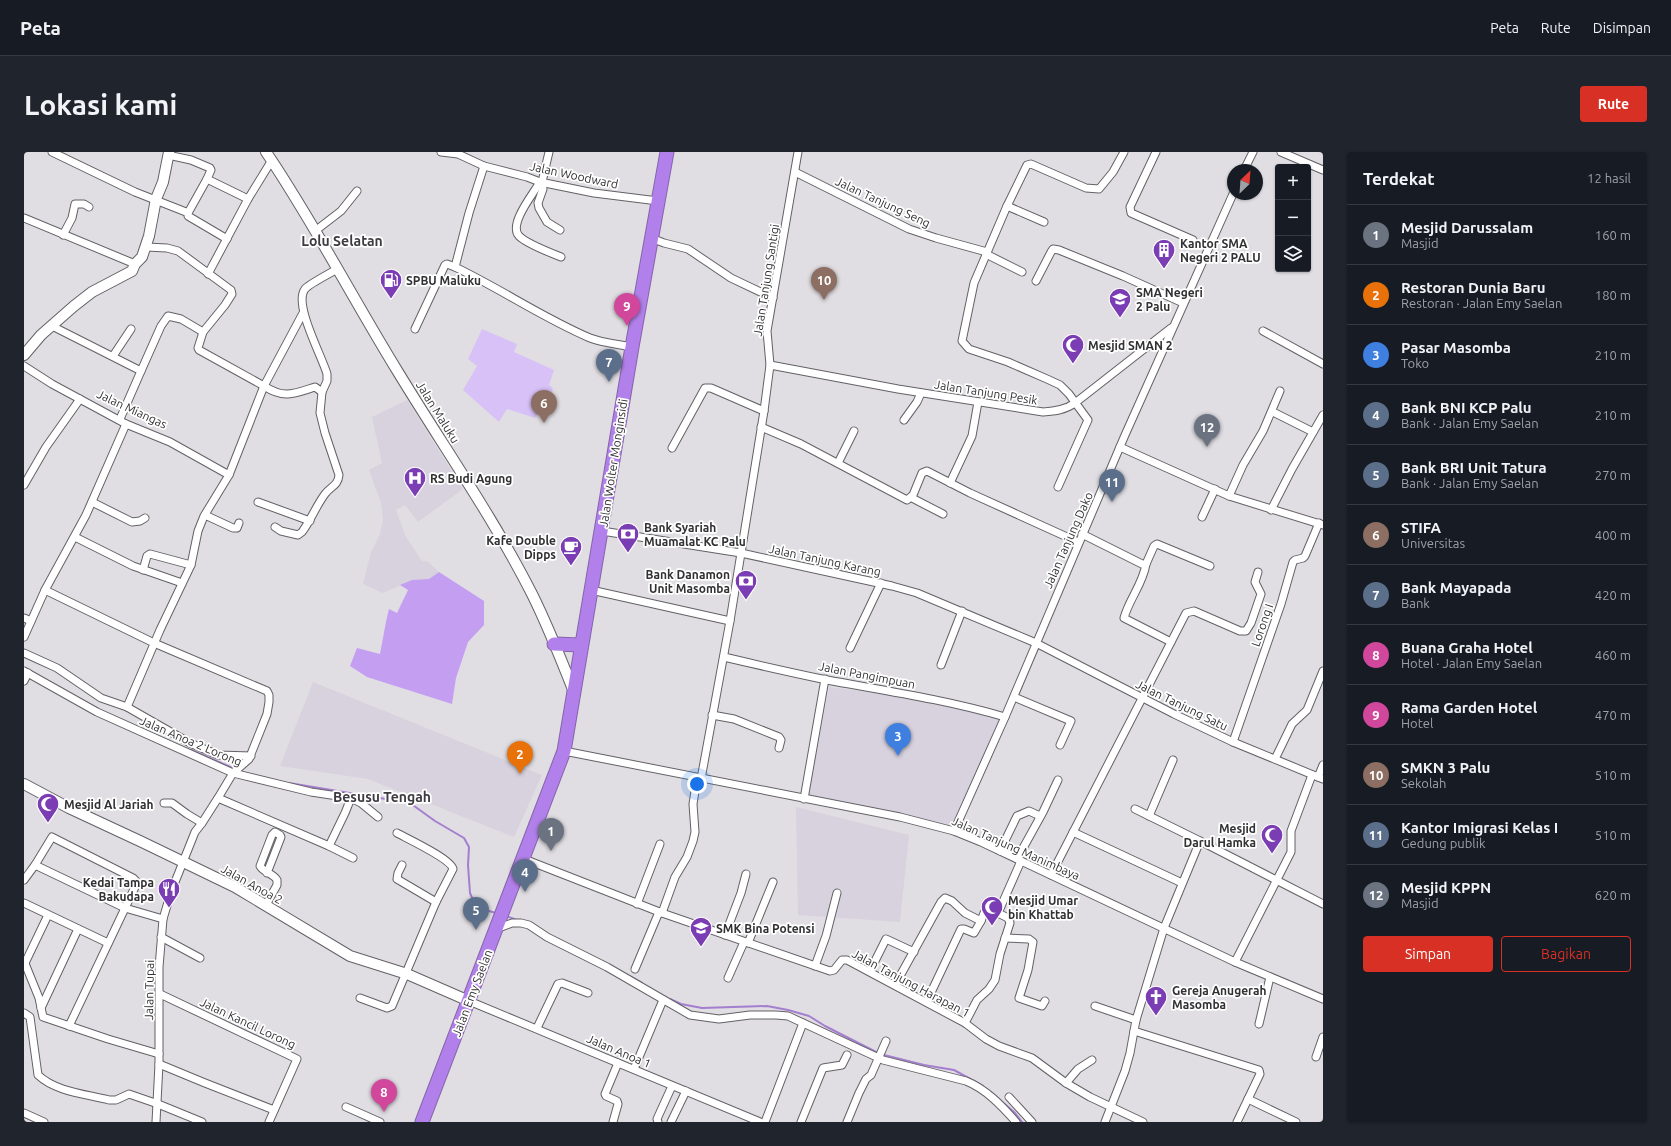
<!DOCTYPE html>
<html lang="id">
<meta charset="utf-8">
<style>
body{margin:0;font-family:Ubuntu,sans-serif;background:#20242c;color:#f1f3f6}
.controls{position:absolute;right:12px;top:12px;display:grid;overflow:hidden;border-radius:4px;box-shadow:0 1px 3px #0004}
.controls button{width:36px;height:36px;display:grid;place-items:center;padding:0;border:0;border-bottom:1px solid #363941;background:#171b24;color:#f1f3f6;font:20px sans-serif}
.compass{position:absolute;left:1203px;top:12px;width:36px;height:36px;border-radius:50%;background:#171b24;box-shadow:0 1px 3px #0004;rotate:25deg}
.you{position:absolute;left:673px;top:632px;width:14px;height:14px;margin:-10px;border:3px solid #fff;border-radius:50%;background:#1a73e8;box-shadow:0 0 0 6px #1a73e833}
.badge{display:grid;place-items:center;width:26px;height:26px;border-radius:50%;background:#d93025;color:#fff;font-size:13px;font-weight:700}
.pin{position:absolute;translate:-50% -33px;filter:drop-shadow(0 1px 2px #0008)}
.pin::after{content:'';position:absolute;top:21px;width:14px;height:12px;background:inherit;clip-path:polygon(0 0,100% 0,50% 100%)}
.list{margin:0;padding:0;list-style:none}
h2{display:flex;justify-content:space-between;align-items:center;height:52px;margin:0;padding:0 16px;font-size:17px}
h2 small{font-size:13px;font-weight:400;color:#9ea1a6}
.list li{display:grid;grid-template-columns:26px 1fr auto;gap:12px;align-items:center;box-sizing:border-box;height:60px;padding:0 16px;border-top:1px solid #363941}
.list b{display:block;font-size:15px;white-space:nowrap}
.list p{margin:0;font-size:13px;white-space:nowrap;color:#9ea1a6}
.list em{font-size:13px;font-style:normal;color:#9ea1a6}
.actions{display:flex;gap:8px;padding:12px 16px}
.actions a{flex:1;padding:9px 0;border:1px solid #d93025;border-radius:4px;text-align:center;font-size:14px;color:#d93025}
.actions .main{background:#d93025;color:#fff}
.icon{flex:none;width:22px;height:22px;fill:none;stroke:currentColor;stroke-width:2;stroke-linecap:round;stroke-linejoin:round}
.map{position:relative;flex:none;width:1299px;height:970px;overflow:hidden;border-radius:4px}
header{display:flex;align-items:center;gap:24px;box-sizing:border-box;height:56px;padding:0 20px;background:#171b24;border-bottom:1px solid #363941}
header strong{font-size:19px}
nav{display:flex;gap:22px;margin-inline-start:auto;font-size:14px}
.intro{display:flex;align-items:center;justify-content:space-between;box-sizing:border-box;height:96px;padding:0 24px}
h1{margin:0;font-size:28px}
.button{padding:10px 18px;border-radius:4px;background:#d93025;color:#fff;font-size:14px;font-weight:700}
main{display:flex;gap:24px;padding:0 24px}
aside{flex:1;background:#171b24;border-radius:4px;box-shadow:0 1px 3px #0004}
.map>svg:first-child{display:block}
.built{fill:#d7d2de}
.green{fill:#d8c1f7}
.forest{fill:#c39ef1}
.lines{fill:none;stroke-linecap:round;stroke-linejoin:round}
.stream{stroke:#a47ecf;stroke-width:2}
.street-casing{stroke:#636166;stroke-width:9}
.secondary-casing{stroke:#636166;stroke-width:12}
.highway-casing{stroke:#8564aa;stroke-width:15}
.street{stroke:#fff;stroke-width:7}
.secondary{stroke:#fff;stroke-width:10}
.highway{stroke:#b280ea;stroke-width:13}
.labels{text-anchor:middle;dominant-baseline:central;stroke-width:3.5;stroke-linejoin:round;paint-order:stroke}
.street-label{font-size:12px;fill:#313032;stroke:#fff}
.poi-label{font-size:12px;font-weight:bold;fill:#313032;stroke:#fff;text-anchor:start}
.quarter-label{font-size:14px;font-weight:bold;fill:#3d3b40;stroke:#fff}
</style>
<header>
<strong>Peta</strong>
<nav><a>Peta</a><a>Rute</a><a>Disimpan</a></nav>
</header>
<div class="intro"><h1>Lokasi kami</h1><a class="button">Rute</a></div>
<main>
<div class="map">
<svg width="1299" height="970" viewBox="0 0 1299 970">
<rect width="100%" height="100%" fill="#e0dee3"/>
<g class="built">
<polygon points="383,248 439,337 394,370 381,353 372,358 382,385 398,409 403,409 415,420 405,427 388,428 359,441 339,432 347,400 356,382 359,368 357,351 345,318 358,311 348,265"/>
<polygon points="289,530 518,623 490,685 344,627 256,614"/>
<polygon points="805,535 868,543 946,558 978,568 928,675 876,662 784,646"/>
<polygon points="772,655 885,683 876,770 774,763"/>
</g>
<polygon class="green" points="458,177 493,192 490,200 530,218 525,233 529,236 527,242 511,266 483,257 475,270 439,238 453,214 444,207"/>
<path class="forest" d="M415 420 460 449V473L444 490 432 526 428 552 343 525 326 514 333 496 356 502C359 487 361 472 365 457L373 461 384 438 376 433 388 428 405 427Z"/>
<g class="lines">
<g class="stream">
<polyline points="167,598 211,617"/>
<polyline points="265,631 386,651 411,669 440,686 445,695 444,713 446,741 449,748 465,759 472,761"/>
<polyline points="482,764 493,768"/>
<polyline points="578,809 618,831"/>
<polyline points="646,847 657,852 678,856 743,854 764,858 785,864 801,874 856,902 900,913 930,918 959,934"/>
<polyline points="967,940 991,961 998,970"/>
</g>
<g class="street-casing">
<g id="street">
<polyline points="28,0 111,40 162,60 164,61 164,64 203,87"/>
<polyline points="417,0 434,2 460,14 503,25 516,30 570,41 634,49"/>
<polyline points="525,0 518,30 519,37 514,51 515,56 523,70 536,78"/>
<polyline points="1132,0 1106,55 1107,61 1169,88"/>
<polyline points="1257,0 1299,18"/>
<polyline points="144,3 167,8 186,16 187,18 183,27 224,47"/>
<path d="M460 14 445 61 431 115C477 137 519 166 566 186 579 191 594 192 608 195"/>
<polyline points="1220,18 1229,0"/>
<polyline points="771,20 885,77 912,86 963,100"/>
<path d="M516 30C510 41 484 72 495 84 503 92 527 101 537 105"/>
<polyline points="983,54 1020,70"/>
<polyline points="164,61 183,27"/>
<polyline points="0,66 111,112"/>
<polyline points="291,79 317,59 333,39"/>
<polyline points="39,83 48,66 51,52 60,52 65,55"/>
<polyline points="627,86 640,91 664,97 707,126 749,146"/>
<polyline points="962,102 998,120"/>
<polyline points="184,122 224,47 248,8"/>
<polyline points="1012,129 1027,100 1029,97 1035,98 1099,124 1159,151"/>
<polyline points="28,174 117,219 137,174 144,164 157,167 179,180 201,153 208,142 207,138 154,99 143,96 122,95"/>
<polyline points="391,177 421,113 423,112 431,115"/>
<polyline points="1239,179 1299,212"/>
<polyline points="179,180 174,196 175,198 240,234 279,161"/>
<polyline points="89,204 107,177"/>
<path d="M746 213 874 237 1019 260C1031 259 1041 258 1051 251L1147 176"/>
<polyline points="0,214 28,232 102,272 146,290 205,323"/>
<polyline points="1249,260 1289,280"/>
<polyline points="96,267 117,219"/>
<polyline points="880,268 893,250 897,241"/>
<polyline points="737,275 777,292 883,348 889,343 898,321 903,319 946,341 1054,390"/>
<polyline points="1096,295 1205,344 1299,373"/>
<polyline points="648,296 681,236 687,236 740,259"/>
<polyline points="814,311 830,279"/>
<polyline points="926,331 948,284 954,250"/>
<polyline points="0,333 22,295 56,247"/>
<polyline points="1034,335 1064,268 1045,242 1036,233 1023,227 984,210 945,197 938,189 950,131 983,54 1003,13 1007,12 1062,36 1075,37 1089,20 1100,0"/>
<polyline points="1205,344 1219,313 1239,279 1256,239"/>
<polyline points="888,346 919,362"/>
<polyline points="68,350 108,370 116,369 121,366"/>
<polyline points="234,350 286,369"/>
<polyline points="1247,358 1268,317 1299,263"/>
<polyline points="181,363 209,376 213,376 215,371"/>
<polyline points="1178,365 1191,337"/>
<path d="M251 375 257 379 274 383 278 380C287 368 292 354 301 342 307 334 314 334 315 323L301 281 296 261 298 240"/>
<polyline points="578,379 717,401 868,434 893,441 1012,491 1150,562 1209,590 1299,627"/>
<polyline points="1058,382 1118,412 1122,412 1130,394 1133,392 1186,414"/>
<polyline points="51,385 109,414 158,431"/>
<path d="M1122 412C1119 432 1105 447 1100 466L1147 490"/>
<polyline points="119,418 123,404 126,402 167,413"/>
<polyline points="21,438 130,491 243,539 245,543 245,550 243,562 225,607 209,621 194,646"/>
<polyline points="567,438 706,469"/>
<polyline points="0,466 7,469"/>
<polyline points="0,485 21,438 62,363 102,272"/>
<polyline points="826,496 857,431"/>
<polyline points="0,501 33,516 77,546 103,555"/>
<path d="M700 505C734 513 769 521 803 528 863 539 923 548 981 565"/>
<polyline points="917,513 938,459"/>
<polyline points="0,519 73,560 209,621 287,640 327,646 337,651 354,665"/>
<polyline points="0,529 4,521"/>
<polyline points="990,545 1047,569 1036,593"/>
<polyline points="688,563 710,567 755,585 757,588 755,596"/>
<polyline points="1209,590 1257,452 1269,410 1271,408 1279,406 1281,404 1295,371"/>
<polyline points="540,599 876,665 930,679 957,690 1211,810 1299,847"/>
<path d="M227 604 194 603 166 591 103 555 136 478 167 413 174 379 180 364 205 323 240 234C260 247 269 242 291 235L298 240 303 229V222C298 204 269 152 281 137 285 132 307 121 313 117"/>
<polyline points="1251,607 1268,572 1283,558 1299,519"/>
<polyline points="1294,625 1299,613"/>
<polyline points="677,627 706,469 740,259 746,213 743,179 774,0"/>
<polyline points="780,647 801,527"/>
<polyline points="140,651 148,651 163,662 178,671"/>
<polyline points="1111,657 1176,689"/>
<polyline points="1125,664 1149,608"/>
<polyline points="930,679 981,565 1101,283 1209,42"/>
<polyline points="1049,680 1158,731"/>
<polyline points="305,694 321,661 327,646"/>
<polyline points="976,699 993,664 1005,659 1016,664"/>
<polyline points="500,707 638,761 806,819 810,818 818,808 823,808 941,871 962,887 975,894 1008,906 1042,931 1066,945 1119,970"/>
<polyline points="993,707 1019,660 1034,628"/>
<polyline points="11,713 101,756 139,767"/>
<polyline points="378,713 374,721 373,727 412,750"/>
<polyline points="1027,723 1162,461 1170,459 1216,479 1222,479 1227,471 1237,442 1231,430 1234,420"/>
<polyline points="0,728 11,713 28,685 109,726 112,729 112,733 45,874"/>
<polyline points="0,751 84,791"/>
<polyline points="613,752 636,692"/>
<path d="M242 753 253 733V728C249 721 240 721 236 714L248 683 251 680 256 683 257 685 243 721"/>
<polyline points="638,761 651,725 663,705 669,689 671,680 669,652 673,626"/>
<polyline points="957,769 960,761 963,759 974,761"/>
<path d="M472 777 488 771H497L505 773 523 785 583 815 666 863 695 867 726 863H752L764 864 859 908 942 929C962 937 978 954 992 970"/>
<polyline points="701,783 717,741 722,722"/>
<polyline points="137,785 176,806"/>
<polyline points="981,786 1005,787 1009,790 1004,818 995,846 1018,854 1021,849"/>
<polyline points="724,791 749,730"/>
<polyline points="0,809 15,846 19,865 84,887 135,902"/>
<polyline points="1211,810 1267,700 1267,679 1288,623"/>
<polyline points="1,811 24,763"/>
<polyline points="791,814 802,784 813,741"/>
<polyline points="611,817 635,760"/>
<polyline points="846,819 862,787 890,800"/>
<polyline points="704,826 720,790"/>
<polyline points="871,833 917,750 921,746 928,749 941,761 957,769 950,781 940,777 937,777 903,849"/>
<polyline points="136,842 273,907 245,970"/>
<path d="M336 846 363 856 368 854 412 750 429 717C427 707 384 687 373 681"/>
<polyline points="445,849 736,970"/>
<polyline points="1071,854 1112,868"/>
<polyline points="17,856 54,777"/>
<path d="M0 861 6 865 14 923C32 940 62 942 85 948H92L105 942 134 952 178 970"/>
<polyline points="941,871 953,848 965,837 971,828 976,802 986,771 984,766 974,761 997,709"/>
<polyline points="1235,872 1246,825"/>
<polyline points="513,876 534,832 538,831 564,841"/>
<polyline points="1110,879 1235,918 1236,922 1213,970"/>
<polyline points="1292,905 1299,885"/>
<polyline points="135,912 181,931 250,958"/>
<polyline points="610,917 639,848"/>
<polyline points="1042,931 1054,917 1068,908"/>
<polyline points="985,945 1008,970"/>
<polyline points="1224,947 1272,970"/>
<polyline points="322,955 356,970"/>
<polyline points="0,961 20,970"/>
<polyline points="132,970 135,912 135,815 139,767 147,740 171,680 178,671 194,646 305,694 329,706"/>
<polyline points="589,970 594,952 593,949 582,944 581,942 594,911"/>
<polyline points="634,970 633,967 648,934"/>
<polyline points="647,970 662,939"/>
<polyline points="741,970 779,871"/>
<polyline points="777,970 799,916 818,913 823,903"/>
<polyline points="823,970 835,941 842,927 847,923 862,889"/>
<polyline points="1081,970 1101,919 1106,901 1112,868 1140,776 1176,689 1299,752"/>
</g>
</g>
<g class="secondary-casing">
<g id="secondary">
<path d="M242 0C290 71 329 147 374 220 419 294 469 365 508 442 524 474 537 507 550 540"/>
<polyline points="0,203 17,183 50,154 68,140 108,119 111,112 118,105 125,84 132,47 139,30 145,0"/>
<polyline points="0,632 45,656 118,690 211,735 326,804 383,822 445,849"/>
</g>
</g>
<g class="highway-casing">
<g id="highway">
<polyline points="530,492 557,493"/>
<polyline points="398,970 540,599 608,195 643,0"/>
</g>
</g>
<use href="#street" class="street"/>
<use href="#secondary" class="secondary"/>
<use href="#highway" class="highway"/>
</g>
<defs>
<g id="building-pin" transform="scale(1.15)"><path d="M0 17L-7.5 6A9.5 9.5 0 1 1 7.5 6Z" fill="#7a3db3" stroke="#fff"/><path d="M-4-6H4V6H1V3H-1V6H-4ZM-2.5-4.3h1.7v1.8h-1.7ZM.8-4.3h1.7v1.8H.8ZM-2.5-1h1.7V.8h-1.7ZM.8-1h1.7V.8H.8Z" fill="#fff"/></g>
<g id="fuel-pin" transform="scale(1.15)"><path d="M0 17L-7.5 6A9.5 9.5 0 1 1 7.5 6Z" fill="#7a3db3" stroke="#fff"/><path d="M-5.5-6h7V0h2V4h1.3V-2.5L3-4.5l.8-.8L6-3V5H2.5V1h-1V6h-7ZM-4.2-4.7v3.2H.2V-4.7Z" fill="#fff"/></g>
<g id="school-pin" transform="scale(1.15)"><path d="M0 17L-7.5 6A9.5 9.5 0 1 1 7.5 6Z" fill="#7a3db3" stroke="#fff"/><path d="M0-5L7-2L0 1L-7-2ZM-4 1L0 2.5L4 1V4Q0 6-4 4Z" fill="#fff"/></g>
<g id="mosque-pin" transform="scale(1.15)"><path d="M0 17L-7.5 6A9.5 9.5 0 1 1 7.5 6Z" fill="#7a3db3" stroke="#fff"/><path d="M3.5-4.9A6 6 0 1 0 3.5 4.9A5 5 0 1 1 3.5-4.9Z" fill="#fff"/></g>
<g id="hospital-pin" transform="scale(1.15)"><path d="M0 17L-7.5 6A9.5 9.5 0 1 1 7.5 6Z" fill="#7a3db3" stroke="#fff"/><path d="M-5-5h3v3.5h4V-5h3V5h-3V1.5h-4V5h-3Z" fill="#fff"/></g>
<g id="bank-pin" transform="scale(1.15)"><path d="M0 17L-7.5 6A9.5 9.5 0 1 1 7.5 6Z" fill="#7a3db3" stroke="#fff"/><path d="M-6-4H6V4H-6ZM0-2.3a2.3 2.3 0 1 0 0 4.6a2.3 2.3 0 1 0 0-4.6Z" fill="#fff"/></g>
<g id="cafe-pin" transform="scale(1.15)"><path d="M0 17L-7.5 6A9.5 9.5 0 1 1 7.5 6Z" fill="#7a3db3" stroke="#fff"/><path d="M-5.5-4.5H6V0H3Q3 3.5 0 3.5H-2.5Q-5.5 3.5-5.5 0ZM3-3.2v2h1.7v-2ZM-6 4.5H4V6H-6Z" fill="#fff"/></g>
<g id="restaurant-pin" transform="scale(1.15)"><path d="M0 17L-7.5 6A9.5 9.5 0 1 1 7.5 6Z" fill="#7a3db3" stroke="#fff"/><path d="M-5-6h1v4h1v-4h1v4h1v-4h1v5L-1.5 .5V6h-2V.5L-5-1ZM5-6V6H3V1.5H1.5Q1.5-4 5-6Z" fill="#fff"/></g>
<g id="church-pin" transform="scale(1.15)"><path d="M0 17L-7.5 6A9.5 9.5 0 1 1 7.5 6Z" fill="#7a3db3" stroke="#fff"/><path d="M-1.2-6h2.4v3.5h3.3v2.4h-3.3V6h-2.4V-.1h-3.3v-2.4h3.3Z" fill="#fff"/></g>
</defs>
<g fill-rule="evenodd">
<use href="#building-pin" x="1140" y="98"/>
<use href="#fuel-pin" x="367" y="128"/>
<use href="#school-pin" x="1096" y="147"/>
<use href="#mosque-pin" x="1049" y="193"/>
<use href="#hospital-pin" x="391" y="326"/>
<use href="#bank-pin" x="604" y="382"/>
<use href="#cafe-pin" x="547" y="395"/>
<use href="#bank-pin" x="722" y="429"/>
<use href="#mosque-pin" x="24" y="652"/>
<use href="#mosque-pin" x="1248" y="683"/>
<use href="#restaurant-pin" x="145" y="737"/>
<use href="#mosque-pin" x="968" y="755"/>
<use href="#school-pin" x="677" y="776"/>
<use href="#church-pin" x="1132" y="845"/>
</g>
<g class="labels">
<g class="street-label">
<text transform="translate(550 23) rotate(12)">Jalan Woodward</text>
<text transform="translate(859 50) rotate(25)">Jalan Tanjung Seng</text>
<text transform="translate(742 128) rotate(-81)">Jalan Tanjung Santigi</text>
<text transform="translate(962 240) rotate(9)">Jalan Tanjung Pesik</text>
<text transform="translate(108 257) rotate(25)">Jalan Miangas</text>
<text transform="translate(414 260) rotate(58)">Jalan Maluku</text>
<text transform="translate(589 311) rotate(-81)">Jalan Wolter Monginsidi</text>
<text transform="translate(1044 388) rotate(-66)">Jalan Tanjung Dako</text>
<text transform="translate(801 408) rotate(12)">Jalan Tanjung Karang</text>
<text transform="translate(1238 473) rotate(-71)">Lorong I</text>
<text transform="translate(843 523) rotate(11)">Jalan Pangimpuan</text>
<text transform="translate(1158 553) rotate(26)">Jalan Tanjung Satu</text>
<text transform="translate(167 589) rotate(23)">Jalan Anoa 2 Lorong</text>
<text transform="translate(992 696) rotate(24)">Jalan Tanjung Manimbaya</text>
<text transform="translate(228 732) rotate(29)">Jalan Anoa 2</text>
<text transform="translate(887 831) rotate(28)">Jalan Tanjung Harapan 1</text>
<text transform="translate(125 838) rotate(-89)">Jalan Tupai</text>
<text transform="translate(448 841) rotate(-69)">Jalan Emy Saelan</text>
<text transform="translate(224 871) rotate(25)">Jalan Kancil Lorong</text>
<text transform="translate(595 899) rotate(23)">Jalan Anoa 1</text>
</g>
<g class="poi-label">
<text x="1156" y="91">Kantor SMA<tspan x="1156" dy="14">Negeri 2 PALU</tspan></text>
<text x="382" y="128">SPBU Maluku</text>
<text x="1112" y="140">SMA Negeri<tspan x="1112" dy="14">2 Palu</tspan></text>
<text x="1064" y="193">Mesjid SMAN 2</text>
<text x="406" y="326">RS Budi Agung</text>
<text x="620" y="375">Bank Syariah<tspan x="620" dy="14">Muamalat KC Palu</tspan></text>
<text x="532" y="388" text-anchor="end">Kafe Double<tspan x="532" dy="14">Dipps</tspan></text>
<text x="706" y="422" text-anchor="end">Bank Danamon<tspan x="706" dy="14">Unit Masomba</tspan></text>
<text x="40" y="652">Mesjid Al Jariah</text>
<text x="1232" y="676" text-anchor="end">Mesjid<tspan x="1232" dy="14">Darul Hamka</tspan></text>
<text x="130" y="730" text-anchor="end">Kedai Tampa<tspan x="130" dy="14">Bakudapa</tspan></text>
<text x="984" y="748">Mesjid Umar<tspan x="984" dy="14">bin Khattab</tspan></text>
<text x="692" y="776">SMK Bina Potensi</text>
<text x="1148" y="838">Gereja Anugerah<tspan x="1148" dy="14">Masomba</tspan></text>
</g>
<g class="quarter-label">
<text x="318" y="89">Lolu Selatan</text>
<text x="358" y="645">Besusu Tengah</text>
</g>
</g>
</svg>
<div class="controls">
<button>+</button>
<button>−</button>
<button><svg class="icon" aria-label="layers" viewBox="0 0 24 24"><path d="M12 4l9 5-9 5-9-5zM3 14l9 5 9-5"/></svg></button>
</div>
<svg class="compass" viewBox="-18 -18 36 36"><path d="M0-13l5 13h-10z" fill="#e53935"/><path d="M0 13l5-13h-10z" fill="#9ea1a6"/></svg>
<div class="you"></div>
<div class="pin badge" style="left:527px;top:699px;background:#6b7280">1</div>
<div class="pin badge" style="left:496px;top:622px;background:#e8710a">2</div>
<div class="pin badge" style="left:874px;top:604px;background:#3f7fe0">3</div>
<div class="pin badge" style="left:501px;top:740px;background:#5c6f8a">4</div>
<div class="pin badge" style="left:452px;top:778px;background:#5c6f8a">5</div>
<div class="pin badge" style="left:520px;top:271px;background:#8d6e63">6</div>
<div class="pin badge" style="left:585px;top:230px;background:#5c6f8a">7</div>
<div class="pin badge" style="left:360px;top:960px;background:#d1479c">8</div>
<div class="pin badge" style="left:603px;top:174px;background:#d1479c">9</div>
<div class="pin badge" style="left:800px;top:148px;background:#8d6e63">10</div>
<div class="pin badge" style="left:1088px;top:350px;background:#5c6f8a">11</div>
<div class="pin badge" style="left:1183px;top:295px;background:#6b7280">12</div>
</div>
<aside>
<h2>Terdekat<small>12 hasil</small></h2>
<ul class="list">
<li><span class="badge" style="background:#6b7280">1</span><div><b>Mesjid Darussalam</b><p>Masjid</p></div><em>160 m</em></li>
<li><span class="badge" style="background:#e8710a">2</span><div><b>Restoran Dunia Baru</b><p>Restoran · Jalan Emy Saelan</p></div><em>180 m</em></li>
<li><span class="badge" style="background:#3f7fe0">3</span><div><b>Pasar Masomba</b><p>Toko</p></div><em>210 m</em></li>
<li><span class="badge" style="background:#5c6f8a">4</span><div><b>Bank BNI KCP Palu</b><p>Bank · Jalan Emy Saelan</p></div><em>210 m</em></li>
<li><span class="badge" style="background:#5c6f8a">5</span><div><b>Bank BRI Unit Tatura</b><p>Bank · Jalan Emy Saelan</p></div><em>270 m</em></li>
<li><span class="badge" style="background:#8d6e63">6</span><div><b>STIFA</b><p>Universitas</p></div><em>400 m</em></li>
<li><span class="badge" style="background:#5c6f8a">7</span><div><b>Bank Mayapada</b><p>Bank</p></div><em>420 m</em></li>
<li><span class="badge" style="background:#d1479c">8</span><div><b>Buana Graha Hotel</b><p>Hotel · Jalan Emy Saelan</p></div><em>460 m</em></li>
<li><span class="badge" style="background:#d1479c">9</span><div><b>Rama Garden Hotel</b><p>Hotel</p></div><em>470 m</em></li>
<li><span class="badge" style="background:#8d6e63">10</span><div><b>SMKN 3 Palu</b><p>Sekolah</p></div><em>510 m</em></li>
<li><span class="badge" style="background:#5c6f8a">11</span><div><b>Kantor Imigrasi Kelas I</b><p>Gedung publik</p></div><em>510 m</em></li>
<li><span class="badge" style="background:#6b7280">12</span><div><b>Mesjid KPPN</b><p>Masjid</p></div><em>620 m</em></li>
</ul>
<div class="actions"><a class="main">Simpan</a><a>Bagikan</a></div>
</aside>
</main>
